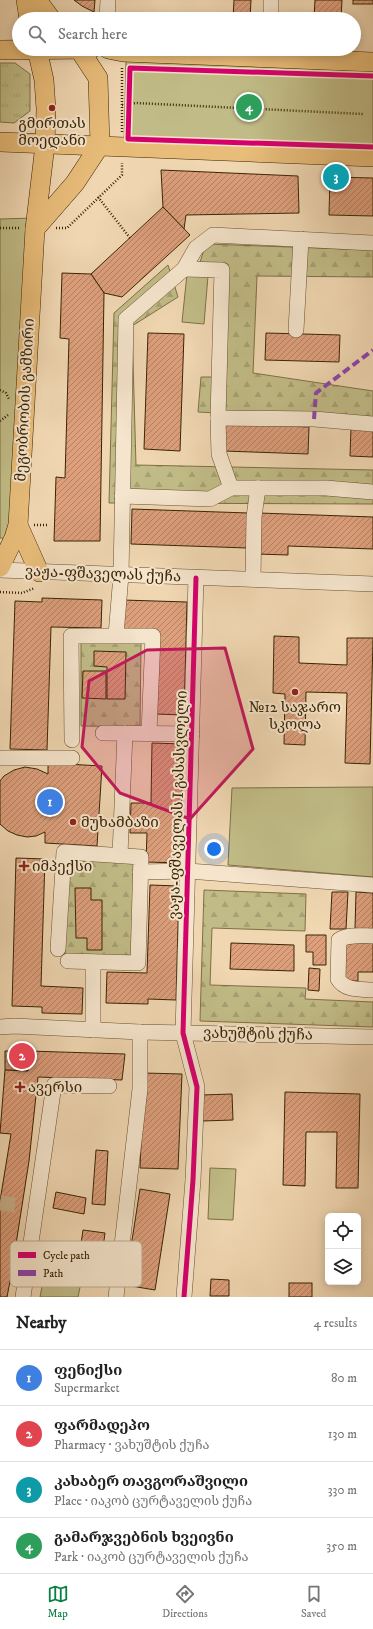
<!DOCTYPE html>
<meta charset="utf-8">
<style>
body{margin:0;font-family:"IM FELL DW Pica","Noto Serif Georgian",serif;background:#f2f2f2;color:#222}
.controls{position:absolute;right:12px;bottom:12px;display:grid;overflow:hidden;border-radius:6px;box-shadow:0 2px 10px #0003}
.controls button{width:36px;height:36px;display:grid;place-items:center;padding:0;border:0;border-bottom:1px solid #e0e0e0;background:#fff;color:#222;font:20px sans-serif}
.you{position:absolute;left:214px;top:849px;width:14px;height:14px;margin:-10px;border:3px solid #fff;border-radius:50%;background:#1a73e8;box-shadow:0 0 0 6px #1a73e833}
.badge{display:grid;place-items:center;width:26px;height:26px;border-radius:50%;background:#0b8043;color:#fff;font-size:13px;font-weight:700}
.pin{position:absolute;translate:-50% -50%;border:2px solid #fff;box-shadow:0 1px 4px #0006}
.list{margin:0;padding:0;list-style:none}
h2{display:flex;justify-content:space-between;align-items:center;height:52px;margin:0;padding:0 16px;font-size:17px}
h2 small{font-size:13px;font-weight:400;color:#767676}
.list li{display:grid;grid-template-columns:26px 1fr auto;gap:12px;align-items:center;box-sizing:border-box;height:56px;padding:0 16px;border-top:1px solid #e0e0e0}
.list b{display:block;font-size:15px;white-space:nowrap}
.list p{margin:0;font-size:13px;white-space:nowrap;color:#767676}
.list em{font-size:13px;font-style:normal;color:#767676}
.icon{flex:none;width:22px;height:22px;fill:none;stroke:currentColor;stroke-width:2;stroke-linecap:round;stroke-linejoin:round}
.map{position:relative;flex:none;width:373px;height:1297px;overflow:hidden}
.search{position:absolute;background:#fff;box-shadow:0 2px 10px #0003;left:12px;right:12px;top:12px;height:44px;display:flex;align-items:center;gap:10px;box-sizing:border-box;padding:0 14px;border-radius:22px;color:#767676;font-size:15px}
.sheet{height:276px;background:#fff}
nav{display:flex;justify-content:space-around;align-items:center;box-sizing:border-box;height:56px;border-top:1px solid #e0e0e0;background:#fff;font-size:11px;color:#767676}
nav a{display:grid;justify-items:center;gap:2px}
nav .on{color:#0b8043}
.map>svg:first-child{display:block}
.grass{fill:url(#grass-tufts);stroke:#7e7045}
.forest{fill:url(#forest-firs);stroke:#7e7045}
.green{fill:#c1bc87;stroke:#7e7045}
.building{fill:url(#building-hatch);stroke:#3a2403}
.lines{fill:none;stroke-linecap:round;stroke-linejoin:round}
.minor-tunnel{stroke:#ccb38f;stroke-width:15;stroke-dasharray:15 8;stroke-linecap:butt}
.minor-casing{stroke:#68512f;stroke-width:16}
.major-casing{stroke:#3a2403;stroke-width:20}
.path{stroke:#3a2403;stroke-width:2.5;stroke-dasharray:1 2;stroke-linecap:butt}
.minor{stroke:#f5e5cd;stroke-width:15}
.major{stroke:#e8bc79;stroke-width:19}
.quiet{stroke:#8e44ad;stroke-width:4;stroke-dasharray:8 4;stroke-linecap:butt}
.cycleway-casing{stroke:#f5e5cd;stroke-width:8}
.cycleway{stroke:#d6006c;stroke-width:5}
.marked{fill:#c2185b;fill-opacity:0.2;stroke:#c2185b;stroke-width:3;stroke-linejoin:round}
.poi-dot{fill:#8f2418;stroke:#f5e5cd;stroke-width:1.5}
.labels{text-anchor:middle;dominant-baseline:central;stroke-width:4;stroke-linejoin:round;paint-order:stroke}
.poi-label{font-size:15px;fill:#3a2403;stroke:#f5e5cd;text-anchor:start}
.street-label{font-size:15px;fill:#3a2403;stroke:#f5e5cd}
.key{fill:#f5e5cd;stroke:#bdab90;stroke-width:1}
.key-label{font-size:11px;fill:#3a2403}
</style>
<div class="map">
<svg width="373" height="1297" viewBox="0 0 373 1297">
<defs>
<pattern id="grass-tufts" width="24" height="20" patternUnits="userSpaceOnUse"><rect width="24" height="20" fill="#c1bc87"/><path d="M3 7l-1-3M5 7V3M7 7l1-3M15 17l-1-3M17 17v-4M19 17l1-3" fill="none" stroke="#a7a173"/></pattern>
<pattern id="forest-firs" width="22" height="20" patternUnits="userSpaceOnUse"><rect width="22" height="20" fill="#c1bc87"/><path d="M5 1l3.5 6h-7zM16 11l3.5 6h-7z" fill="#a7a173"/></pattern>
<pattern id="building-hatch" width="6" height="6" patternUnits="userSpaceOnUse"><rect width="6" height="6" fill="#dd9f7c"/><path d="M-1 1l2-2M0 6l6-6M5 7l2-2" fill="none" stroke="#b48163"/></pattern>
</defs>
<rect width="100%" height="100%" fill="#f0d7b2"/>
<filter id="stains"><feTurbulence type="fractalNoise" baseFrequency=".005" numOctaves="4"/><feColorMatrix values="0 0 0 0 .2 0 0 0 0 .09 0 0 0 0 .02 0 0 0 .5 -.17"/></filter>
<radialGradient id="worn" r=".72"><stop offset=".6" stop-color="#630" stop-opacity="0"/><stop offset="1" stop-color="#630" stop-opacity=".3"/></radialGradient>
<polygon class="grass" points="0,63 15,63 30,74 30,111 14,123 0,122"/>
<g class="forest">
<polygon points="206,244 373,250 373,277 257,276 253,373 373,391 373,421 198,412 201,377 226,377 228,264 199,265"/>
<polygon points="168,265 178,297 132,326 136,465 373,470 373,504 109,503 114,313"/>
<polygon points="81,642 141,643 140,727 81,726"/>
<polygon points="67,861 134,862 132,957 65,955"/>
<polygon points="204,890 306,894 305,931 212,928 210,985 306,988 305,999 373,1002 373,1027 200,1021"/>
</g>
<g class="green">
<polygon points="126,61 373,71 373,153 124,144"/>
<polygon points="33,218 12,539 0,538 0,219"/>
<polygon points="187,274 208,276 204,324 182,322"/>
<polygon points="373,787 373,877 228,865 232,788"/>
<polygon points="210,1168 236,1169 233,1220 208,1219"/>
<polygon points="45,1271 82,1278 78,1297 40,1297"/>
</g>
<g class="building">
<polygon points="74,0 95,0 94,12 82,6"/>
<polygon points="234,0 251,0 250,19 233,19"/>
<polygon points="315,0 342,0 341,19 314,19"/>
<rect x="353" y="0" width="20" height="4"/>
<polygon points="161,170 298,176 299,213 186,215 184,229 163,207"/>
<polygon points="330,177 373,178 373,216 329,215"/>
<polygon points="163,207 190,235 122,297 104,293 91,274"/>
<polygon points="62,273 91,274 104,293 100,541 54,541 56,477 65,478 69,339 60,338"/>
<polygon points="148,333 184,334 180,451 144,449"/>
<polygon points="266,333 340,335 339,362 265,360"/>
<polygon points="225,424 309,427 308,454 224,451"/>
<polygon points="351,428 373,428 373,457 350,456"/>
<polygon points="132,509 248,513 247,548 131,544"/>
<polygon points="259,513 373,517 373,549 288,546 288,555 257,554"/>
<polygon points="42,598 102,600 101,628 51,627 47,750 10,749 15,601 42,602"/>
<polygon points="123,600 187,602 184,715 155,714 157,630 122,629"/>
<polygon points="274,636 299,637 299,663 347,665 347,638 373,638 370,764 345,763 347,693 306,692 305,745 284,744 285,694 273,693"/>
<polygon points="94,651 126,652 125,699 107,699 107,667 94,666"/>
<polygon points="83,671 106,671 106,699 82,698"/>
<polygon points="152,743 183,744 180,863 146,862 147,833 130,833 131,803 151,803"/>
<polygon points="48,763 102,766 97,846 45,843 45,832 36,836 27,837 17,835 8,831 0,824 0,781 4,776 14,770 25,767 37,769 48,774"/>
<polygon points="16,858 45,859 41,986 83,988 82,1014 42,1013 42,1007 12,1006"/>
<polygon points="150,885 179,886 176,1000 148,999 148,1004 106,1003 107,972 147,973"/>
<polygon points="75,888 91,888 91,900 102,900 102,950 87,950 87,938 76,938"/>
<polygon points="332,892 348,892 346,929 330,929"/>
<polygon points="356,892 373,893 373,929 355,929"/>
<polygon points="306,935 326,935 326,965 313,965 313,952 306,952"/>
<polygon points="231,943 294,945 294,971 230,969"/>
<polygon points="345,943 373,943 373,972 358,972 358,981 345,981"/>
<polygon points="309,968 320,969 319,991 308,990"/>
<polygon points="5,1051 28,1051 28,1071 5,1070"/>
<polygon points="28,1051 125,1054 122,1080 38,1077 29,1161 11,1276 7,1297 0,1297 0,1201 11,1134 0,1133 5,1070 28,1071"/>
<polygon points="144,1073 182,1074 178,1169 140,1168"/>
<polygon points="285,1092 360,1094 358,1188 336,1188 337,1132 306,1132 305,1186 283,1185"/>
<polygon points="232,1094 233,1120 202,1121 201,1095"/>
<polygon points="96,1150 108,1151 105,1205 92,1204"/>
<polygon points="140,1189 170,1194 155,1290 125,1285"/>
<polygon points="56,1192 86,1198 84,1214 53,1208"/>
<polygon points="83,1230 105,1233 100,1270 86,1268 89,1245 81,1244"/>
<polygon points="211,1279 229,1280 229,1296 210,1296"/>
<rect x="289" y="1283" width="23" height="14"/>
</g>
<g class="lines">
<polyline class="minor-tunnel" points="0,1203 22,1206"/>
<g class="minor-casing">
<g id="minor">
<polyline points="107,19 108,0"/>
<polyline points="271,19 271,0"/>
<polyline points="184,269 222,270 218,418 219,454 231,488"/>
<polyline points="296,330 301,239"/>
<polyline points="218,418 314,419 373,424"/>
<polyline points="122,496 210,499 231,488 326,488 373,492"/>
<polyline points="0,570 373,584"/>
<polyline points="253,579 254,517 258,488"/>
<polyline points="116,635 121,575 126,319 184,269 196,248 213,235 373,243"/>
<polyline points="103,733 192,734"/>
<polyline points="72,740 71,636 153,636 149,733"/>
<polyline points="0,758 72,758"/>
<polyline points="120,855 125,733"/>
<polyline points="140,872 188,871 373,885"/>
<path d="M373 936C362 936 348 934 339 940L338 979C345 991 361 989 373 990"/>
<polyline points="58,949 64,852 141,857 138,963 68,961"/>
<polyline points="0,1027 14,1026 140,1032 373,1037"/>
<polyline points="93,1030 93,962"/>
<polyline points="23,1297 54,1085 109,1086"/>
<polyline points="116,1297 140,1089 140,1032"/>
<polyline points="184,1297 193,1180 197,1087 183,1033 196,578"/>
</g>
</g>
<g class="major-casing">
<g id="major">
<polyline points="26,0 29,19"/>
<polyline points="37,0 51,19"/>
<polyline points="108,49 123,52 373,62"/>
<polyline points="0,50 91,49"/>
<polyline points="0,142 373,157"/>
<polyline points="35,229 75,183 100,145 98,78 79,49"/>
<polyline points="18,525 39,572"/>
<polyline points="0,567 14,538 18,525 35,229 45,145 46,109 44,80 37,49"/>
</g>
</g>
<g class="path">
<polyline points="122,105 136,103 363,114"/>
<polyline points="122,132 122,67"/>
<polyline points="98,197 130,238"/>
<polyline points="0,228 19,228"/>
<polyline points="56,228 67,228 122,175 122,163"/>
<polyline points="0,390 6,393 9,399"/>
<polyline points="0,421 8,415"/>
<polyline points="34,525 48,525"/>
<polyline points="0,592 22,593 35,588"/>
</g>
<use href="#minor" class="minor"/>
<use href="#major" class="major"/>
<polyline class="quiet" points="314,419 316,393 373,350"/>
<g class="cycleway-casing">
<g id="cycleway">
<polyline points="373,76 130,68 128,139 373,147"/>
<polyline points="184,1297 193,1180 197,1087 183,1033 196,578"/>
</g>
</g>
<use href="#cycleway" class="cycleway"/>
</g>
<path class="marked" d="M225 648 253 749 190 819 120 793 82 747 89 681 147 650Z"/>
<g class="poi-dot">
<circle cx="52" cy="108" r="4"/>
<circle cx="295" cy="692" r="4"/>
<circle cx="73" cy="822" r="4"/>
<path d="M22 860h4v4h4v4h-4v4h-4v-4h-4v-4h4z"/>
<path d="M18 1081h4v4h4v4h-4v4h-4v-4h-4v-4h4z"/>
</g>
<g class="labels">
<g class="poi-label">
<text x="52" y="123" text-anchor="middle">გმირთას<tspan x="52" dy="17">მოედანი</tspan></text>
<text x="295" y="707" text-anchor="middle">№12 საჯარო<tspan x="295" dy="17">სკოლა</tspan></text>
<text x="81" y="822">მუხამბაზი</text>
<text x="32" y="866">იმპექსი</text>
<text x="28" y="1087">ავერსი</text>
</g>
<g class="street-label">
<text transform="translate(25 400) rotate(-87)">მეგობრობის გამზირი</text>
<text transform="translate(103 574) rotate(2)">ვაჟა-ფშაველას ქუჩა</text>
<text transform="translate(178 805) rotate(-88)">ვაჟა-ფშაველას I გასასვლელი</text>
<text transform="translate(258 1034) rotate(1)">ვახუშტის ქუჩა</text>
</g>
</g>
<rect x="10" y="1241" width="132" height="46" rx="6" class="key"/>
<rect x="18" y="1252" width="18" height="6" fill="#d6006c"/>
<rect x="18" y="1270" width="18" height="6" fill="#8e44ad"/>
<g class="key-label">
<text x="43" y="1259">Cycle path</text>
<text x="43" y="1277">Path</text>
</g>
<rect width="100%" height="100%" filter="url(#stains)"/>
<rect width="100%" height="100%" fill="url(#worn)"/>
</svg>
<div class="controls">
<button><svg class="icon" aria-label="locate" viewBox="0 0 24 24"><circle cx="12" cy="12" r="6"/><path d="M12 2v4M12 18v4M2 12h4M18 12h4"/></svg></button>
<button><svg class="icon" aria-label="layers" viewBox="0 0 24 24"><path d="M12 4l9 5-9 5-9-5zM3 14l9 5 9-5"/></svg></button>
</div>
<div class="you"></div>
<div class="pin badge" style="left:50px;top:802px;background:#3f7fe0">1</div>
<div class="pin badge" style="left:22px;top:1056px;background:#e0444e">2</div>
<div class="pin badge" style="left:336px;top:177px;background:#0f9aa8">3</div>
<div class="pin badge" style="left:249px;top:107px;background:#2e9e5b">4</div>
<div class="search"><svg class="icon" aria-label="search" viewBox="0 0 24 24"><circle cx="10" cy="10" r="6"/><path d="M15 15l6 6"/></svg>Search here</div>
</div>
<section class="sheet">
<h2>Nearby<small>4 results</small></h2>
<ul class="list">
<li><span class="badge" style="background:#3f7fe0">1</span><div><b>ფენიქსი</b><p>Supermarket</p></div><em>80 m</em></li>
<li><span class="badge" style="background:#e0444e">2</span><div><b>ფარმადეპო</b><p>Pharmacy · ვახუშტის ქუჩა</p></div><em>130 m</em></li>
<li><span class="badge" style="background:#0f9aa8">3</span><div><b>კახაბერ თავგორაშვილი</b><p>Place · იაკობ ცურტაველის ქუჩა</p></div><em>330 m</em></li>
<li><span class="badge" style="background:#2e9e5b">4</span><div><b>გამარჯვებნის ხვეივნი</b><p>Park · იაკობ ცურტაველის ქუჩა</p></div><em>350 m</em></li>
</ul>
</section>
<nav>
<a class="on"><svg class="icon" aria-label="map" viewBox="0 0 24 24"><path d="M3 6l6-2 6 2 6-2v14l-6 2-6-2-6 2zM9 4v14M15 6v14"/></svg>Map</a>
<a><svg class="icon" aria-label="directions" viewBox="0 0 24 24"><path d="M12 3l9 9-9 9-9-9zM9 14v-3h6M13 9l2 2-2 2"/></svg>Directions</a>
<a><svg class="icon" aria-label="saved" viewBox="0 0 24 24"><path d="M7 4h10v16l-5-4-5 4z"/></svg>Saved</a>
</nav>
